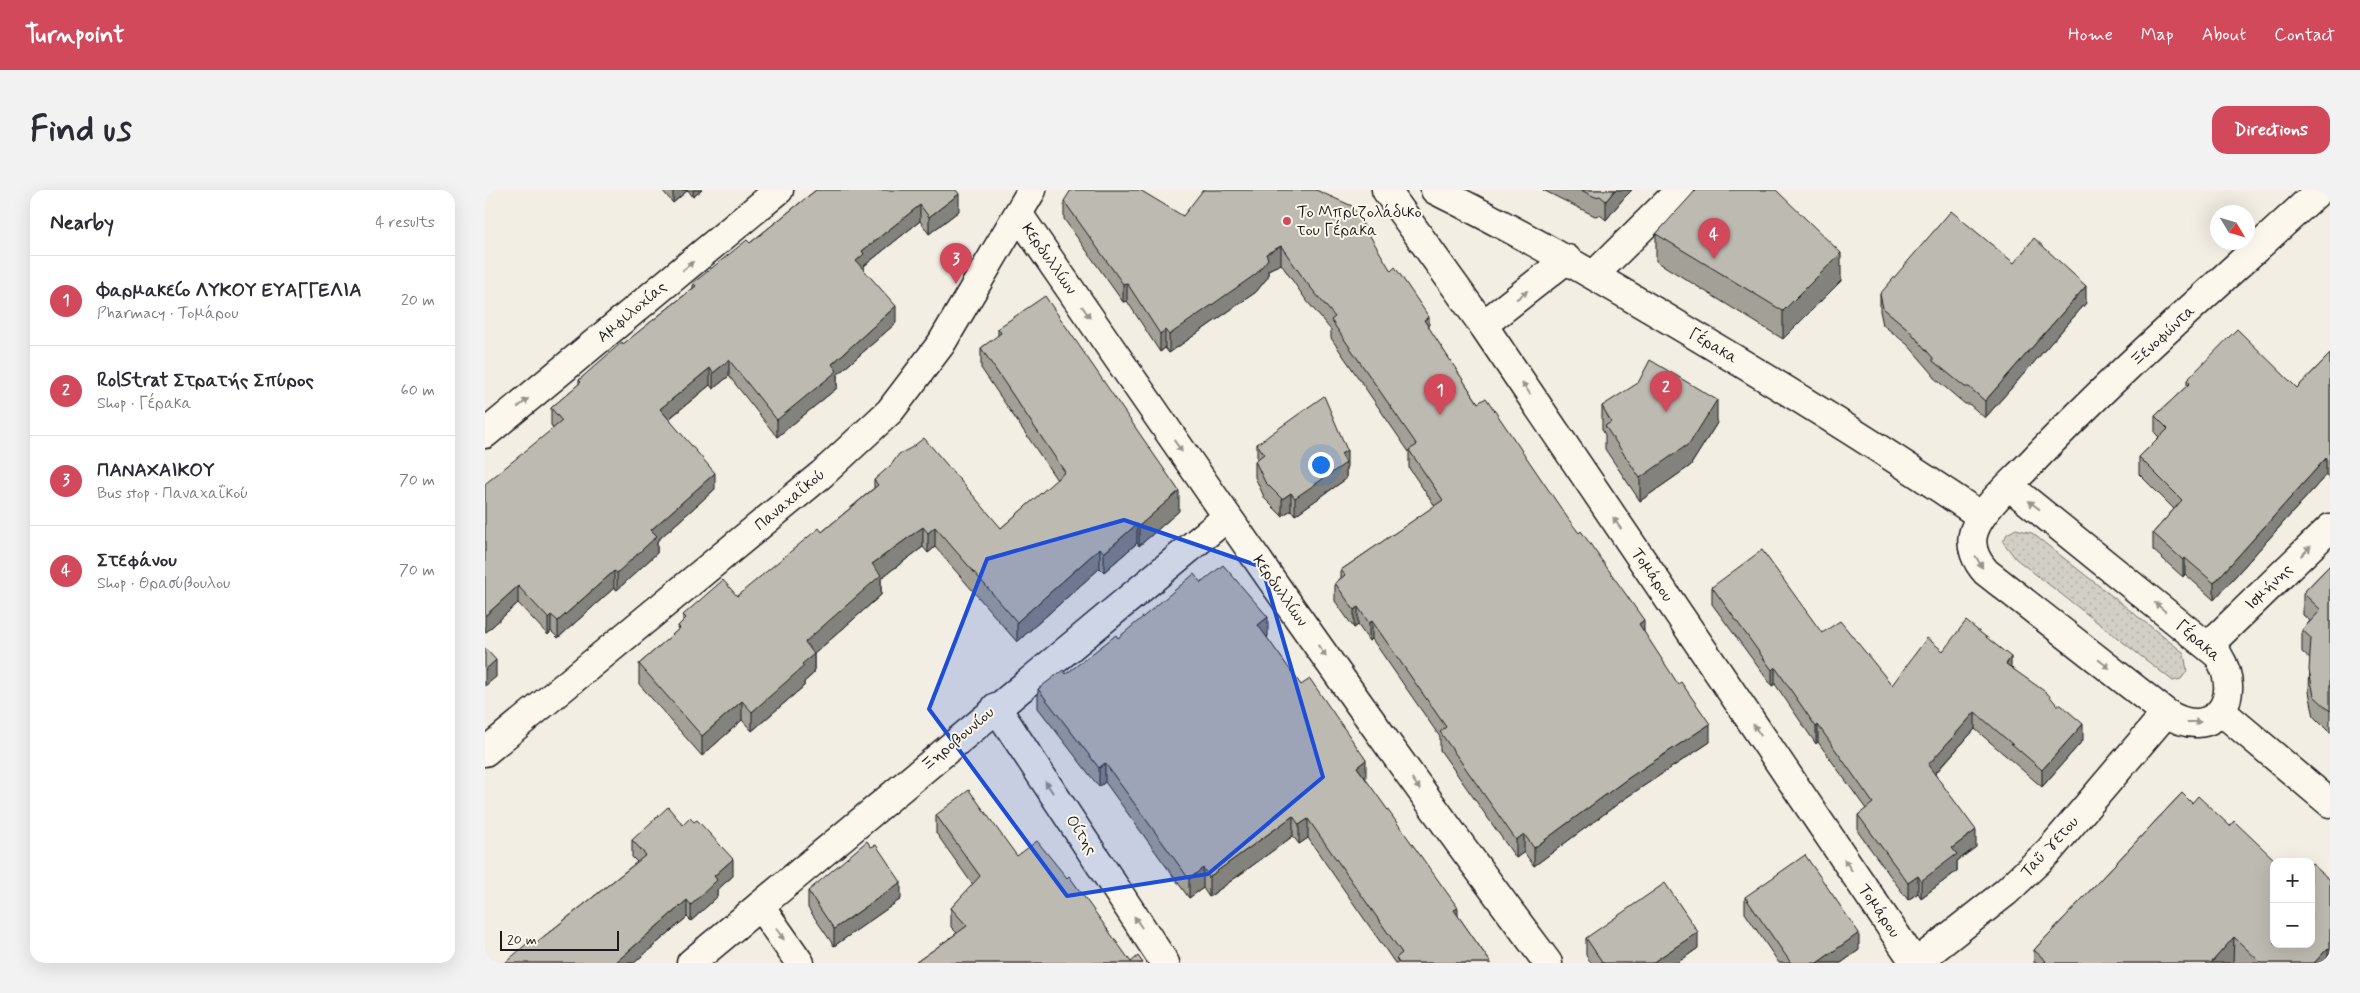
<!DOCTYPE html>
<meta charset="utf-8">
<style>
body{margin:0;font-family:Mynerve,sans-serif;background:#f2f2f3;color:#2b2b33}
.controls{position:absolute;right:15px;bottom:15px;display:grid;overflow:hidden;border-radius:10px;box-shadow:0 5px 20px #0002}
.controls button{width:45px;height:45px;display:grid;place-items:center;padding:0;border:0;border-bottom:1px solid #e1e1e2;background:#fff;color:#2b2b33;font:25px sans-serif}
.compass{position:absolute;left:1725px;top:15px;width:45px;height:45px;border-radius:50%;background:#fff;box-shadow:0 5px 20px #0002;rotate:128deg}
.scale{position:absolute;left:15px;bottom:12px;width:119px;box-sizing:border-box;padding-left:5px;border:2px solid #1c1c1c;border-top:0;font-size:14px;line-height:18px;white-space:nowrap;color:#1c1c1c;-webkit-text-stroke:4px #fbf7ec;paint-order:stroke}
.you{position:absolute;left:835px;top:274px;width:18px;height:18px;margin:-12px;border:4px solid #fff;border-radius:50%;background:#1a73e8;box-shadow:0 0 0 8px #1a73e833}
.badge{display:grid;place-items:center;width:32px;height:32px;border-radius:50%;background:#d1495b;color:#fff;font-size:16px;font-weight:700}
.pin{position:absolute;translate:-50% -41px;filter:drop-shadow(0 1px 2px #0008)}
.pin::after{content:'';position:absolute;top:26px;width:18px;height:15px;background:inherit;clip-path:polygon(0 0,100% 0,50% 100%)}
.list{margin:0;padding:0;list-style:none}
h2{display:flex;justify-content:space-between;align-items:center;height:65px;margin:0;padding:0 20px;font-size:21px}
h2 small{font-size:16px;font-weight:400;color:#7c7c81}
.list li{display:grid;grid-template-columns:32px 1fr auto;gap:15px;align-items:center;box-sizing:border-box;height:90px;padding:0 20px;border-top:1px solid #e1e1e2}
.list b{display:block;font-size:19px;white-space:nowrap}
.list p{margin:0;font-size:16px;white-space:nowrap;color:#7c7c81}
.list em{font-size:16px;font-style:normal;color:#7c7c81}
.map{position:relative;flex:none;width:1845px;height:773px;overflow:hidden;border-radius:15px}
header{display:flex;align-items:center;gap:30px;box-sizing:border-box;height:70px;padding:0 25px;background:#d1495b;color:#fff}
header strong{font-size:24px}
nav{display:flex;gap:28px;margin-inline-start:auto;font-size:18px}
.intro{display:flex;align-items:center;justify-content:space-between;box-sizing:border-box;height:120px;padding:0 30px}
h1{margin:0;font-size:35px}
.button{padding:12px 22px;border-radius:15px;background:#d1495b;color:#fff;font-size:18px;font-weight:700}
main{display:flex;gap:30px;padding:0 30px}
aside{flex:1;background:#fff;border-radius:15px;box-shadow:0 5px 20px #0002}
.map>svg:first-child{display:block}
.grass{fill:url(#grass-dots);stroke:#777671}
.lines{fill:none;stroke-linecap:round;stroke-linejoin:round}
.street-casing{stroke:#1c1c1c;stroke-width:31}
.secondary-casing{stroke:#1c1c1c;stroke-width:31}
.street{stroke:#fbf7ec;stroke-width:28}
.secondary{stroke:#fbf7ec;stroke-width:28}
.wall{fill:#a3a098;stroke:#1c1c1c}
.shaded-wall{fill:#84827c;stroke:#1c1c1c}
.building{fill:#bdbab1;stroke:#1c1c1c}
.oneway{fill:#97948e}
.marked{fill:#1d4ed8;fill-opacity:0.2;stroke:#1d4ed8;stroke-width:4;stroke-linejoin:round}
.poi-dot{fill:#d1495b;stroke:#fbf7ec;stroke-width:2}
.labels{text-anchor:middle;dominant-baseline:central;stroke-width:4;stroke-linejoin:round;paint-order:stroke}
.poi-label{font-size:16px;fill:#1c1c1c;stroke:#fbf7ec;text-anchor:start}
.street-label{font-size:16px;fill:#1c1c1c;stroke:#fbf7ec}
</style>
<header>
<strong>Turnpoint</strong>
<nav><a>Home</a><a>Map</a><a>About</a><a>Contact</a></nav>
</header>
<div class="intro"><h1>Find us</h1><a class="button">Directions</a></div>
<main>
<aside>
<h2>Nearby<small>4 results</small></h2>
<ul class="list">
<li><span class="badge">1</span><div><b>Φαρμακείο ΛΥΚΟΥ ΕΥΑΓΓΕΛΙΑ</b><p>Pharmacy · Τομάρου</p></div><em>20 m</em></li>
<li><span class="badge">2</span><div><b>RolStrat Στρατής Σπύρος</b><p>Shop · Γέρακα</p></div><em>60 m</em></li>
<li><span class="badge">3</span><div><b>ΠΑΝΑΧΑΙΚΟΥ</b><p>Bus stop · Παναχαΐκού</p></div><em>70 m</em></li>
<li><span class="badge">4</span><div><b>Στεφάνου</b><p>Shop · Θρασύβουλου</p></div><em>70 m</em></li>
</ul>
</aside>
<div class="map">
<svg width="1845" height="773" viewBox="0 0 1845 773">
<defs>
<pattern id="grass-dots" width="8" height="8" patternUnits="userSpaceOnUse" patternTransform="scale(1.25)"><rect width="8" height="8" fill="#d2cfc6"/><path d="M2 2h.1M6 6h.1" fill="none" stroke="#b4b1aa" stroke-width="1.8" stroke-linecap="round"/></pattern>
</defs>
<rect width="100%" height="100%" fill="#f2eee4"/>
<filter id="ink" filterUnits="userSpaceOnUse"><feTurbulence type="fractalNoise" baseFrequency=".02" numOctaves="2"/><feDisplacementMap in="SourceGraphic" scale="10" xChannelSelector="R" yChannelSelector="G"/><feConvolveMatrix kernelMatrix="1 2 1 2 8 2 1 2 1" color-interpolation-filters="sRGB"/></filter>
<g filter="url(#ink)">
<polygon class="grass" points="1531,339 1547,343 1699,463 1702,481 1696,489 1688,491 1531,369 1518,352 1522,344"/>
<g class="lines">
<g class="street-casing">
<g id="street">
<polyline points="901,0 998,135 1430,773"/>
<path d="M534 25C707 276 880 529 1063 773"/>
<polyline points="1109,85 1195,0"/>
<polyline points="998,135 1082,69"/>
<polyline points="0,244 294,0"/>
<polyline points="1723,456 1845,338"/>
<polyline points="511,517 680,773"/>
<polyline points="0,562 337,284 405,221 456,154 547,0"/>
<polyline points="275,716 315,773"/>
<polyline points="206,773 742,327"/>
<polyline points="1431,773 1521,702 1564,661 1681,523"/>
</g>
</g>
<g class="secondary-casing">
<g id="secondary">
<path d="M950 0C1035 42 1117 90 1198 138 1299 198 1399 260 1496 326"/>
<path d="M1524 296 1733 465C1761 510 1727 553 1681 523L1501 382C1491 371 1484 356 1489 341 1497 318 1528 292 1545 274 1636 178 1738 90 1835 0"/>
<polyline points="1736,521 1845,613"/>
</g>
</g>
<use href="#street" class="street"/>
<use href="#secondary" class="secondary"/>
</g>
<g class="wall">
<polygon points="177,0 217,0 208,7 203,0 188,13"/>
<polygon points="331,0 474,21 444,44 435,31 379,76 379,80 411,133 352,185 352,198 292,247 244,186 228,199 225,195 184,229 230,299 172,351 172,363 132,400 129,398 73,448 66,441 63,445 33,413 0,443 68,238 66,235 66,218 94,194 94,190 208,98 208,93 265,53"/>
<polygon points="1058,0 1147,0 1138,9 1121,30 1115,25 1110,26"/>
<polygon points="579,11 698,26 906,81 993,213 1159,442 1225,552 1142,607 1049,676 1039,662 1031,668 955,560 955,547 887,449 884,451 873,435 869,438 850,411 850,393 856,388 856,380 950,316 924,278 924,262 846,148 846,140 821,110 796,74 783,80 783,87 771,102 684,163 680,158 675,162 642,111 638,112 579,29"/>
<polygon points="1171,44 1356,91 1298,149 1171,71"/>
<polygon points="1529,73 1601,113 1500,228 1484,214 1480,214 1448,187 1448,184 1423,155 1398,135 1395,121 1395,104"/>
<polygon points="513,138 694,321 654,356 652,353 619,382 615,378 532,452 450,357 443,363 438,357 396,388 396,405 329,464 329,483 319,492 319,496 267,541 257,530 217,566 154,494 154,474 193,440 193,436 198,431 198,425 252,406 337,342 389,298 389,290 516,338 572,290 496,178 496,158 513,146"/>
<polygon points="1845,164 1845,289 1841,285 1729,410 1700,384 1698,387 1668,360 1668,343 1689,319 1654,284 1654,267 1674,247 1670,243 1670,226 1702,196 1702,190 1812,198"/>
<polygon points="1117,216 1232,233 1205,276 1155,311 1120,259 1120,245 1117,239"/>
<polygon points="772,254 862,277 861,278 861,289 810,325 806,320 797,326 780,309 770,287 770,271 772,269"/>
<polygon points="1845,375 1845,543 1829,527 1824,502 1825,469 1817,462 1817,440 1825,431 1818,425 1818,403"/>
<polygon points="1227,397 1337,443 1407,495 1458,461 1526,477 1598,550 1557,597 1490,539 1450,584 1491,657 1472,671 1472,681 1436,708 1433,703 1423,710 1373,642 1373,625 1381,619 1333,552 1331,554 1290,494 1287,496 1227,414"/>
<polygon points="783,446 782,448 881,590 973,726 1006,773 910,773 823,648 814,654 808,646 724,707 718,698 704,708 620,592 614,597 553,518 553,499 581,484 633,448"/>
<polygon points="1697,603 1789,754 1845,690 1845,773 1549,773 1549,760"/>
<polygon points="451,625 532,666 646,772 658,773 430,773 472,743 466,737 466,718 488,695 451,643"/>
<polygon points="198,635 248,686 232,700 232,707 206,731 202,727 149,773 20,773 52,752 152,672 147,667 147,650"/>
<polygon points="323,701 416,709 349,756 323,718"/>
<polygon points="1260,707 1374,760 1356,773 1294,773 1260,723"/>
<polygon points="1101,748 1213,758 1192,773 1106,773 1101,765"/>
</g>
<g class="shaded-wall">
<polygon points="188,0 203,0 188,13"/>
<polygon points="208,0 217,0 208,7"/>
<polygon points="1130,0 1147,0 1138,9 1121,30 1121,11"/>
<polygon points="474,4 474,21 444,44 444,27"/>
<polygon points="435,15 435,31 379,76 379,81 371,71 377,61"/>
<polygon points="796,56 796,74 783,80 783,87 771,102 684,163 684,145 781,64"/>
<polygon points="1356,63 1356,91 1298,149 1298,121"/>
<polygon points="642,93 642,111 638,112 638,94"/>
<polygon points="1601,96 1601,113 1500,228 1500,211"/>
<polygon points="411,116 411,133 352,185 352,198 292,247 292,230 347,174"/>
<polygon points="944,127 944,145 939,130"/>
<polygon points="680,140 680,158 675,162 675,144"/>
<polygon points="244,170 244,186 228,199 228,183"/>
<polygon points="225,178 225,195 175,236 175,219"/>
<polygon points="1232,210 1232,233 1205,276 1155,311 1155,288"/>
<polygon points="862,260 862,277 861,278 861,289 810,325 810,308 856,264"/>
<polygon points="1841,268 1841,285 1729,410 1729,393"/>
<polygon points="230,283 230,299 172,351 172,363 132,400 132,383 166,340"/>
<polygon points="694,301 694,321 654,356 654,336"/>
<polygon points="806,303 806,320 797,326 797,309"/>
<polygon points="652,334 652,353 619,382 619,363"/>
<polygon points="438,337 438,357 396,388 396,405 329,464 329,483 319,492 319,496 267,541 267,522 317,474 320,452 387,374"/>
<polygon points="450,337 450,357 443,363 443,343"/>
<polygon points="615,358 615,378 532,452 532,432"/>
<polygon points="1700,368 1700,384 1698,387 1698,370"/>
<polygon points="129,381 129,398 73,448 73,431"/>
<polygon points="33,396 33,413 0,443 0,426"/>
<polygon points="873,417 873,435 869,438 869,420"/>
<polygon points="66,425 66,441 63,445 63,428"/>
<polygon points="783,427 783,446 773,455 773,435"/>
<polygon points="1159,430 1159,448 1154,434"/>
<polygon points="887,431 887,449 884,451 884,433"/>
<polygon points="1526,467 1526,484 1521,474"/>
<polygon points="11,470 11,487 0,496 0,480"/>
<polygon points="1290,477 1290,494 1287,496 1287,480"/>
<polygon points="257,511 257,530 217,566 217,546"/>
<polygon points="1490,522 1490,539 1443,591 1443,575"/>
<polygon points="1225,534 1225,552 1142,607 1049,676 1049,658 1142,589"/>
<polygon points="1598,534 1598,550 1557,597 1557,580"/>
<polygon points="1333,535 1333,552 1331,554 1331,537"/>
<polygon points="881,570 881,590 872,577"/>
<polygon points="620,573 620,592 614,597 614,578"/>
<polygon points="808,626 808,646 724,707 724,687"/>
<polygon points="823,629 823,648 814,654 814,635"/>
<polygon points="1491,640 1491,657 1472,671 1472,681 1436,708 1436,691 1467,658"/>
<polygon points="1039,644 1039,662 1031,668 1031,650"/>
<polygon points="248,669 248,686 232,700 232,707 206,731 206,715 229,686"/>
<polygon points="718,678 718,698 704,708 704,689"/>
<polygon points="1433,686 1433,703 1423,710 1423,693"/>
<polygon points="416,692 416,709 349,756 349,739"/>
<polygon points="202,710 202,727 149,773 130,773"/>
<polygon points="973,718 973,737 969,720"/>
<polygon points="1213,742 1213,758 1192,773 1167,773"/>
<polygon points="1374,743 1374,760 1356,773 1332,773"/>
<polygon points="1749,747 1748,773 1726,773"/>
<polygon points="1843,758 1843,773 1829,773"/>
</g>
<g class="building">
<polygon points="331,0 471,0 474,4 444,27 435,15 377,61 379,64 371,71 411,116 347,174 352,181 292,230 244,170 228,183 225,178 175,219 230,283 166,340 172,346 132,383 129,381 73,431 66,425 63,428 33,396 0,426 0,294 77,231 66,218 96,192 94,190 137,152 138,154 211,96 208,93 262,50 265,53"/>
<polygon points="586,0 655,0 698,26 718,0 831,0 867,16 906,81 910,77 944,127 939,130 993,213 1001,208 1084,330 1094,343 1096,341 1159,430 1154,434 1193,494 1196,492 1225,534 1142,589 1049,658 1039,644 1031,650 955,542 961,537 887,431 884,433 873,417 869,420 850,393 860,385 856,380 958,310 924,260 932,255 846,130 850,127 821,92 796,56 781,64 783,69 771,84 684,145 680,140 675,144 642,93 638,94 579,11"/>
<polygon points="1096,0 1130,0 1121,11 1115,6 1110,7"/>
<polygon points="1211,0 1291,0 1356,63 1298,121 1171,44"/>
<polygon points="1466,21 1529,73 1549,48 1601,96 1500,211 1484,197 1480,197 1448,171 1448,168 1423,139 1398,118 1395,104"/>
<polygon points="560,106 694,301 654,336 652,334 619,363 615,358 532,432 450,337 443,343 438,337 387,374 396,385 320,452 329,464 317,474 319,476 267,522 257,511 217,546 154,474 195,438 193,436 201,428 198,425 238,390 252,406 334,338 337,342 393,295 389,290 406,275 414,264 426,258 439,248 516,338 580,282 496,158 516,143 513,138"/>
<polygon points="1752,139 1812,198 1845,164 1845,272 1841,268 1729,393 1700,368 1698,370 1668,343 1697,310 1654,267 1683,239 1670,226 1705,193 1702,190"/>
<polygon points="1165,170 1232,210 1205,253 1155,288 1120,236 1126,232 1117,216 1153,193"/>
<polygon points="839,206 862,260 856,264 861,273 810,308 806,303 797,309 780,292 770,271 779,264 772,254"/>
<polygon points="1277,360 1337,443 1355,431 1407,495 1442,448 1458,461 1481,431 1526,467 1521,474 1562,503 1572,515 1576,515 1598,534 1557,580 1490,522 1443,575 1491,640 1467,658 1472,664 1436,691 1433,686 1423,693 1373,625 1388,613 1333,535 1331,537 1290,477 1287,480 1227,397"/>
<polygon points="738,375 783,427 773,435 816,495 825,489 881,570 872,577 973,718 969,720 1006,773 914,773 911,768 917,763 823,629 814,635 808,626 724,687 718,678 704,689 620,573 614,578 553,499 578,480 581,484 631,445 633,448 709,384 716,393"/>
<polygon points="1845,375 1845,521 1829,506 1824,480 1826,448 1817,440 1836,420 1818,403"/>
<polygon points="0,458 11,470 0,480"/>
<polygon points="484,600 532,666 552,651 582,688 584,686 646,772 653,766 658,773 430,773 482,736 466,718 495,686 451,625"/>
<polygon points="1697,603 1707,613 1713,606 1745,636 1749,631 1792,672 1789,672 1789,754 1826,754 1826,673 1845,690 1845,760 1843,758 1829,773 1776,773 1749,747 1726,773 1558,773 1561,771 1549,760"/>
<polygon points="183,617 198,635 205,628 209,632 212,630 248,669 229,686 232,690 206,715 202,710 130,773 20,773 48,748 52,752 161,665 147,650"/>
<polygon points="382,651 386,657 391,655 416,692 349,739 323,701"/>
<polygon points="1320,665 1374,743 1332,773 1306,773 1260,707"/>
<polygon points="1180,693 1213,742 1167,773 1118,773 1101,748"/>
</g>
<defs><path id="oneway-solid" d="M-6-.8H1V-3.2L6.5 0L1 3.2V.8H-6Z" transform="scale(1.25)"/></defs>
<g class="oneway">
<use href="#oneway-solid" transform="translate(203 76) rotate(-40)"/>
<use href="#oneway-solid" transform="translate(1037 105) rotate(-38)"/>
<use href="#oneway-solid" transform="translate(601 122) rotate(55)"/>
<use href="#oneway-solid" transform="translate(1041 198) rotate(-124)"/>
<use href="#oneway-solid" transform="translate(38 213) rotate(-40)"/>
<use href="#oneway-solid" transform="translate(693 256) rotate(55)"/>
<use href="#oneway-solid" transform="translate(1549 315) rotate(-142)"/>
<use href="#oneway-solid" transform="translate(1132 333) rotate(-124)"/>
<use href="#oneway-solid" transform="translate(1821 361) rotate(-44)"/>
<use href="#oneway-solid" transform="translate(1494 372) rotate(59)"/>
<use href="#oneway-solid" transform="translate(1675 417) rotate(-141)"/>
<use href="#oneway-solid" transform="translate(837 461) rotate(55)"/>
<use href="#oneway-solid" transform="translate(1619 474) rotate(38)"/>
<use href="#oneway-solid" transform="translate(1709 532)"/>
<use href="#oneway-solid" transform="translate(1272 540) rotate(-124)"/>
<use href="#oneway-solid" transform="translate(931 594) rotate(55)"/>
<use href="#oneway-solid" transform="translate(564 597) rotate(-123)"/>
<use href="#oneway-solid" transform="translate(1363 675) rotate(-124)"/>
<use href="#oneway-solid" transform="translate(653 732) rotate(-123)"/>
<use href="#oneway-solid" transform="translate(295 744) rotate(55)"/>
</g>
</g>
<path class="marked" d="M639 330 777 377 838 587 723 684 582 706 444 519 502 369Z"/>
<circle class="poi-dot" cx="802" cy="31" r="5"/>
<g class="labels">
<g class="poi-label">
<text x="812" y="22">Το Μπριζολάδικο<tspan x="812" dy="18">του Γέρακα</tspan></text>
</g>
<g class="street-label">
<text transform="translate(564 69) rotate(55)">Κερδυλλίων</text>
<text transform="translate(147 122) rotate(-40)">Αμφιλοχίας</text>
<text transform="translate(1678 146) rotate(-43)">Ξενοφώντα</text>
<text transform="translate(1228 156) rotate(31)">Γέρακα</text>
<text transform="translate(305 310) rotate(-40)">Παναχαΐκού</text>
<text transform="translate(1167 385) rotate(56)">Τομάρου</text>
<text transform="translate(1784 397) rotate(-44)">Ισμήνης</text>
<text transform="translate(795 401) rotate(55)">Κερδυλλίων</text>
<text transform="translate(1713 451) rotate(42)">Γέρακα</text>
<text transform="translate(473 549) rotate(-40)">Ξηροβουνίου</text>
<text transform="translate(596 645) rotate(57)">Οίτης</text>
<text transform="translate(1565 657) rotate(-47)">Ταΰγετου</text>
<text transform="translate(1394 721) rotate(56)">Τομάρου</text>
</g>
</g>
</svg>
<div class="controls">
<button>+</button>
<button>−</button>
</div>
<svg class="compass" viewBox="-18 -18 36 36"><path d="M0-13l5 13h-10z" fill="#e53935"/><path d="M0 13l5-13h-10z" fill="#7c7c81"/></svg>
<div class="scale">20 m</div>
<div class="you"></div>
<div class="pin badge" style="left:955px;top:225px">1</div>
<div class="pin badge" style="left:1181px;top:222px">2</div>
<div class="pin badge" style="left:471px;top:94px">3</div>
<div class="pin badge" style="left:1229px;top:69px">4</div>
</div>
</main>
